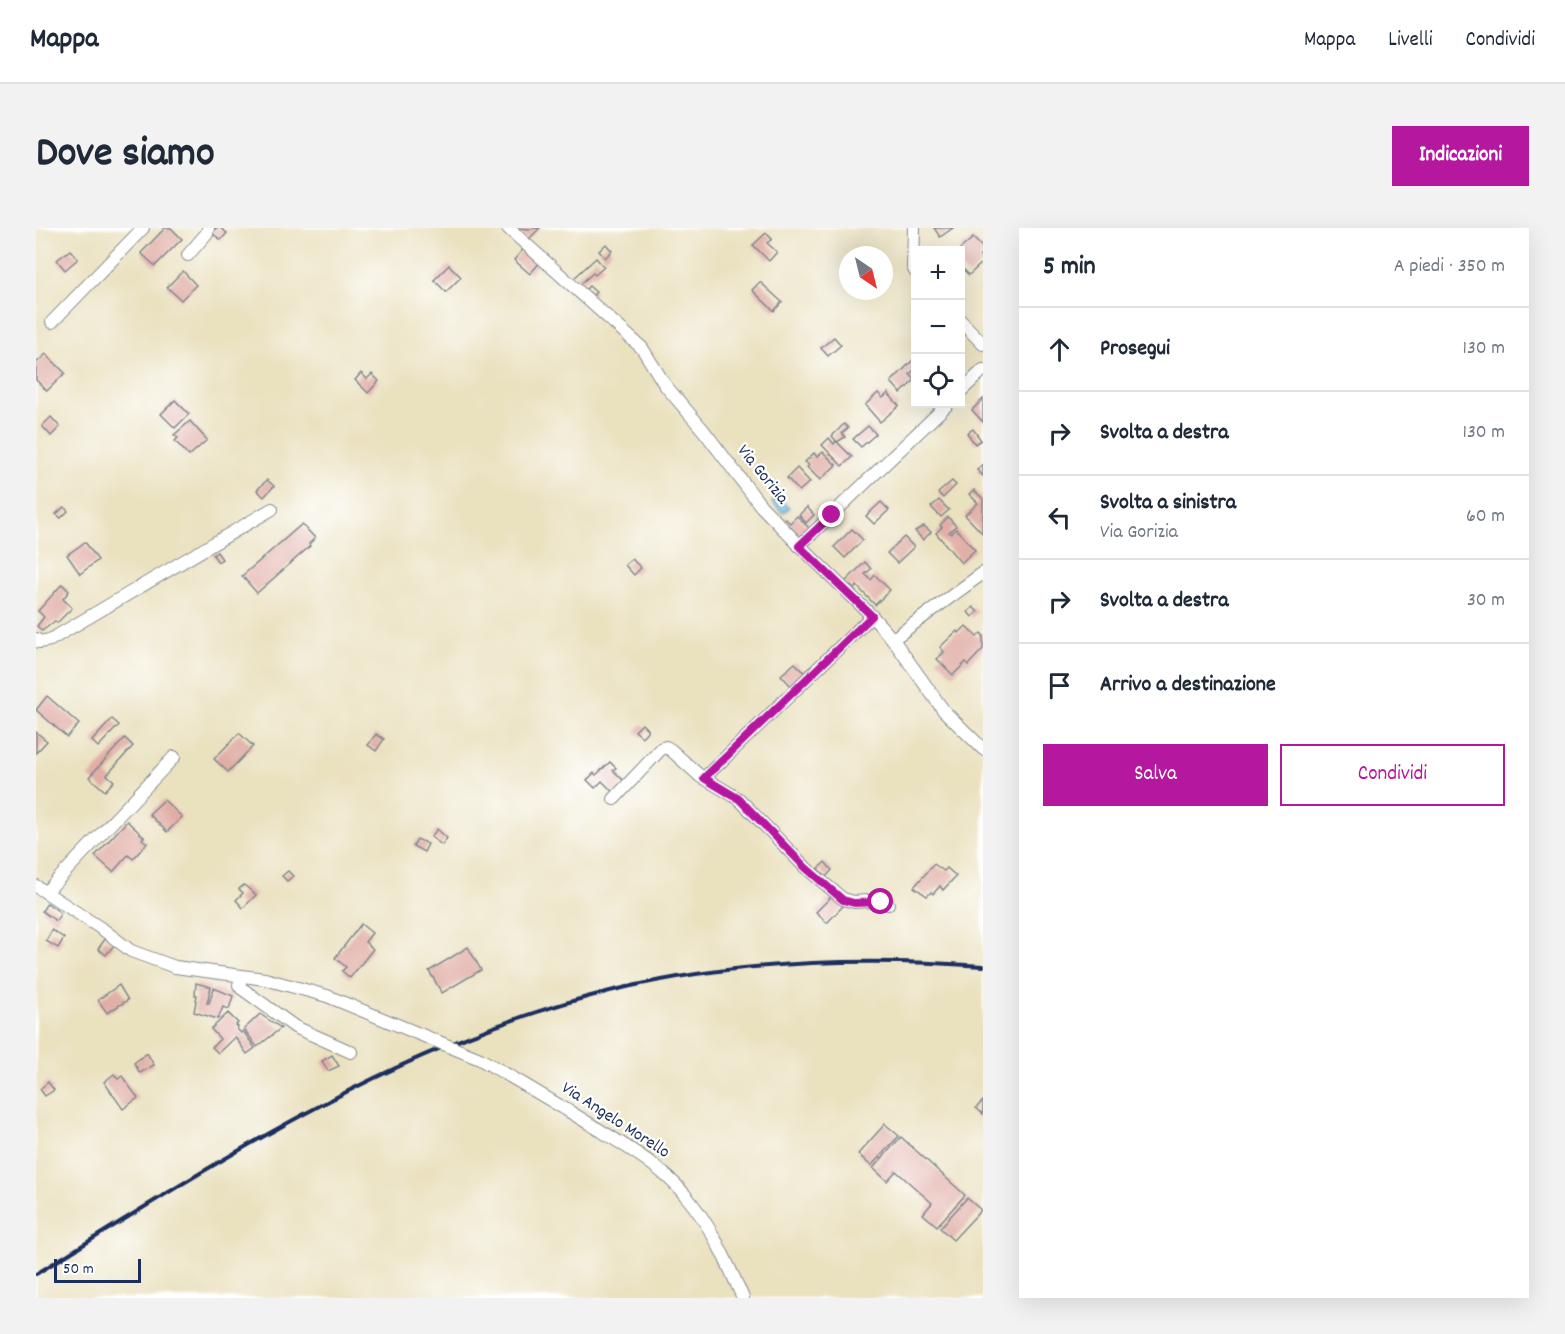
<!DOCTYPE html>
<html lang="it">
<meta charset="utf-8">
<style>
body{margin:0;font-family:Dekko,sans-serif;background:#f2f2f3;color:#1f2937}
.controls{position:absolute;right:18px;top:18px;display:grid;overflow:hidden;border-radius:0px;box-shadow:0 6px 24px #0002}
.controls button{width:54px;height:54px;display:grid;place-items:center;padding:0;border:0;border-bottom:2px solid #e0e1e3;background:#fff;color:#1f2937;font:30px sans-serif}
.compass{position:absolute;left:803px;top:18px;width:54px;height:54px;border-radius:50%;background:#fff;box-shadow:0 6px 24px #0002;rotate:145deg}
.scale{position:absolute;left:18px;bottom:15px;width:87px;box-sizing:border-box;padding-left:6px;border:3px solid #1b2f5e;border-top:0;font-size:16px;line-height:21px;white-space:nowrap;color:#1b2f5e;-webkit-text-stroke:4px #fff;paint-order:stroke}
.stop{position:absolute;width:18px;height:18px;margin:-14px;border:4px solid #b5179e;border-radius:50%;background:#fff}
.stop.end{background:#b5179e;border-color:#fff;box-shadow:0 2px 6px #0008}
.list{margin:0;padding:0;list-style:none}
h2{display:flex;justify-content:space-between;align-items:center;height:78px;margin:0;padding:0 24px;font-size:26px}
h2 small{font-size:20px;font-weight:400;color:#747a83}
.list li{display:grid;grid-template-columns:39px 1fr auto;gap:18px;align-items:center;box-sizing:border-box;height:84px;padding:0 24px;border-top:2px solid #e0e1e3}
.list b{display:block;font-size:22px;white-space:nowrap}
.list p{margin:0;font-size:20px;white-space:nowrap;color:#747a83}
.list em{font-size:20px;font-style:normal;color:#747a83}
.actions{display:flex;gap:12px;padding:18px 24px}
.actions a{flex:1;padding:14px 0;border:2px solid #b5179e;border-radius:0px;text-align:center;font-size:21px;color:#b5179e}
.actions .main{background:#b5179e;color:#fff}
.icon{flex:none;width:33px;height:33px;fill:none;stroke:currentColor;stroke-width:2;stroke-linecap:round;stroke-linejoin:round}
.map{position:relative;flex:none;width:947px;height:1070px;overflow:hidden;border-radius:0px}
header{display:flex;align-items:center;gap:36px;box-sizing:border-box;height:84px;padding:0 30px;background:#fff;border-bottom:2px solid #e0e1e3}
header strong{font-size:28px}
nav{display:flex;gap:33px;margin-inline-start:auto;font-size:21px}
.intro{display:flex;align-items:center;justify-content:space-between;box-sizing:border-box;height:144px;padding:0 36px}
h1{margin:0;font-size:42px}
.button{padding:15px 27px;border-radius:0px;background:#b5179e;color:#fff;font-size:21px;font-weight:700}
main{display:flex;gap:36px;padding:0 36px}
aside{flex:1;background:#fff;border-radius:0px;box-shadow:0 6px 24px #0002}
.map>svg:first-child{display:block}
.water{fill:#66bee3;stroke:#4076a0;stroke-width:1.5}
.building{fill:#e1ada6}
.lines{fill:none;stroke-linecap:round;stroke-linejoin:round}
.minor-casing{stroke:#82888e;stroke-width:14}
.minor{stroke:#fff;stroke-width:12}
.rail{stroke:#1b2f5e;stroke-width:4}
.minor-bridge-casing{stroke:#82888e;stroke-width:14;stroke-linecap:butt}
.minor-bridge{stroke:#fff;stroke-width:12}
.route{stroke:#b5179e;stroke-width:8}
.labels{text-anchor:middle;dominant-baseline:central;stroke-width:4.5;stroke-linejoin:round;paint-order:stroke}
.street-label{font-size:18px;fill:#1b2f5e;stroke:#fff}
</style>
<header>
<strong>Mappa</strong>
<nav><a>Mappa</a><a>Livelli</a><a>Condividi</a></nav>
</header>
<div class="intro"><h1>Dove siamo</h1><a class="button">Indicazioni</a></div>
<main>
<div class="map">
<svg width="947" height="1070" viewBox="0 0 947 1070">
<rect width="100%" height="100%" fill="#fff"/>
<filter id="ink" filterUnits="userSpaceOnUse"><feTurbulence type="fractalNoise" baseFrequency=".0167" numOctaves="2"/><feDisplacementMap in="SourceGraphic" scale="12" xChannelSelector="R" yChannelSelector="G"/><feConvolveMatrix kernelMatrix="1 2 1 2 8 2 1 2 1" color-interpolation-filters="sRGB"/></filter>
<filter id="wash" filterUnits="userSpaceOnUse"><feTurbulence type="fractalNoise" baseFrequency=".008" numOctaves="4" result="noise"/><feDisplacementMap in="SourceGraphic" scale="24" xChannelSelector="R" yChannelSelector="G"/><feGaussianBlur stdDeviation="1.35" result="paint"/><feColorMatrix in="noise" values="0 0 0 0 0 0 0 0 0 0 0 0 0 0 0 0 0 1.4 0 .05"/><feComposite in="paint" operator="in"/></filter>
<g filter="url(#wash)">
<rect width="100%" height="100%" fill="#eae1bf"/>
<polygon class="water" points="742,268 753,280 747,285 736,274"/>
<g id="blocks">
<g class="building">
<polygon points="129,0 135,0 146,11 119,38 105,25"/>
<polygon points="180,0 184,0 191,5 185,12 176,5"/>
<polygon points="479,0 492,1 504,0 492,12"/>
<polygon points="898,0 917,0 904,9"/>
<polygon points="730,5 736,11 731,15 741,24 733,33 717,17"/>
<polygon points="937,10 946,19 947,18 947,25 944,27 947,34 933,47 924,38 926,34 924,32 924,21"/>
<polygon points="570,16 576,23 569,30 563,23"/>
<polygon points="490,18 506,32 494,46 478,32"/>
<polygon points="34,22 42,31 29,42 21,32"/>
<polygon points="560,30 568,39 559,47 557,45 542,58 536,52"/>
<polygon points="413,37 425,49 410,64 398,52"/>
<polygon points="147,43 160,57 145,72 131,59"/>
<polygon points="724,54 746,74 738,83 716,62"/>
<polygon points="553,58 560,64 555,71 547,64"/>
<polygon points="798,109 805,117 792,128 785,120"/>
<polygon points="10,126 29,145 11,163 0,152 0,135"/>
<polygon points="879,130 879,141 874,146 879,152 865,165 855,154"/>
<polygon points="325,145 331,151 336,146 343,153 332,165 319,152"/>
<polygon points="842,165 847,170 852,165 863,178 844,194 829,177"/>
<polygon points="947,171 947,194 936,182"/>
<polygon points="139,172 153,186 139,200 125,186"/>
<polygon points="15,189 24,199 15,208 6,198"/>
<polygon points="154,193 171,212 153,228 139,213 142,210 138,207"/>
<polygon points="808,196 812,200 806,205 809,209 801,214 796,208"/>
<polygon points="832,198 840,206 825,219 817,211"/>
<polygon points="937,201 945,212 939,216 931,205"/>
<polygon points="793,210 798,216 800,213 816,229 806,238 786,217"/>
<polygon points="787,224 800,237 784,252 771,239 773,237 769,234 778,225 781,229"/>
<polygon points="947,236 947,248 941,242"/>
<polygon points="761,240 774,254 763,263 751,250"/>
<polygon points="231,252 238,258 228,269 221,262"/>
<polygon points="916,253 920,257 907,270 902,265"/>
<polygon points="938,262 947,271 946,305 929,287 942,275 933,266"/>
<polygon points="903,272 913,282 905,289 895,279"/>
<polygon points="845,274 853,282 838,296 830,288"/>
<polygon points="28,279 32,283 25,290 20,286"/>
<polygon points="771,279 778,287 770,295 763,287"/>
<polygon points="761,288 776,303 763,315 744,295 749,290 754,295"/>
<polygon points="912,289 920,298 913,304 915,306 920,301 939,322 925,335 900,305 906,299 904,297"/>
<polygon points="266,296 279,310 273,316 274,318 221,365 206,348"/>
<polygon points="888,298 895,304 887,312 879,303"/>
<polygon points="816,301 827,312 809,330 798,319"/>
<polygon points="868,309 878,319 861,335 851,325"/>
<polygon points="49,314 62,332 44,346 31,327"/>
<polygon points="181,324 186,331 182,334 177,327"/>
<polygon points="596,331 605,340 598,347 589,337"/>
<polygon points="829,334 835,341 829,346 835,352 839,347 854,362 839,377 821,358 818,361 814,357 810,361 806,357"/>
<polygon points="26,356 33,363 27,371 36,380 21,395 19,393 6,403 1,398 8,389 2,383"/>
<polygon points="937,379 942,384 936,389 932,384"/>
<polygon points="930,398 941,409 945,405 947,407 947,421 932,437 930,434 917,447 901,431 908,424 904,419 921,403 923,405"/>
<polygon points="759,435 769,445 755,458 745,447"/>
<polygon points="11,468 43,496 31,509 0,482"/>
<polygon points="76,491 83,497 62,519 56,513"/>
<polygon points="606,496 612,502 606,509 599,503"/>
<polygon points="0,504 11,513 0,525"/>
<polygon points="203,505 217,518 192,544 178,531"/>
<polygon points="340,506 348,511 340,523 332,517"/>
<polygon points="89,510 97,518 71,547 78,553 69,563 53,549"/>
<polygon points="574,534 580,540 577,542 589,554 578,565 566,553 559,560 551,552 558,545 560,547"/>
<polygon points="128,572 146,589 131,604 113,586"/>
<polygon points="91,593 108,609 106,611 111,615 97,631 92,627 77,644 59,628"/>
<polygon points="401,601 411,610 406,617 395,609"/>
<polygon points="381,611 392,616 388,624 377,618"/>
<polygon points="789,634 796,642 790,649 782,641"/>
<polygon points="898,636 908,643 911,640 920,648 907,662 904,658 897,666 895,664 891,668 878,659"/>
<polygon points="252,643 257,648 251,653 246,648"/>
<polygon points="208,657 220,667 207,680 200,672 207,665 203,661"/>
<polygon points="796,668 807,678 791,695 780,684"/>
<polygon points="11,675 25,685 20,693 6,683"/>
<polygon points="325,696 336,705 329,714 337,721 314,750 306,743 310,739 299,730"/>
<polygon points="16,702 28,710 22,720 10,713"/>
<polygon points="69,711 78,717 70,727 62,721"/>
<polygon points="432,719 445,742 406,765 393,743"/>
<polygon points="160,755 175,759 171,775 173,775 178,760 197,768 193,781 187,779 182,791 158,784 161,767 159,767"/>
<polygon points="83,757 92,772 71,785 62,772"/>
<polygon points="192,785 202,795 200,797 202,799 201,801 205,805 207,803 219,820 211,826 199,809 182,825 176,819 184,811 175,801"/>
<polygon points="224,786 245,800 221,819 208,801"/>
<polygon points="111,825 118,837 104,845 98,835"/>
<polygon points="296,827 303,838 292,843 286,833"/>
<polygon points="78,846 82,851 86,848 102,870 87,881 68,854"/>
<polygon points="12,854 18,862 9,868 4,861"/>
<polygon points="947,873 947,886 940,880"/>
<polygon points="849,896 863,908 835,938 822,926"/>
<polygon points="865,909 929,967 901,998 887,986 896,975 860,943 851,953 837,940"/>
<polygon points="931,970 945,982 917,1012 904,1000"/>
</g>
</g>
</g>
<g filter="url(#ink)">
<use href="#blocks" fill-opacity="0" stroke="#82888e" stroke-width="1.5"/>
<g class="lines">
<g class="minor-casing">
<g id="minor">
<polyline points="472,0 606,120 629,157 668,203 725,278 766,320 834,386 858,413 908,483 947,521"/>
<polyline points="878,0 877,39 879,43"/>
<polyline points="152,27 171,5 172,0"/>
<polyline points="924,92 947,116"/>
<polyline points="16,94 107,0"/>
<polyline points="924,164 947,142"/>
<polyline points="763,318 912,176"/>
<polyline points="0,411 3,414 14,412 236,281"/>
<polyline points="857,411 947,345"/>
<polyline points="668,550 703,571 770,640 807,671 818,674 833,673 852,676"/>
<polyline points="578,571 626,520 630,519 635,522 665,549 668,550 836,388"/>
<polyline points="0,658 69,703 95,723 139,739 229,751 291,768"/>
<polyline points="10,664 138,529"/>
<polyline points="206,748 203,757 205,760 259,799 315,824"/>
<path d="M444 831C484 854 523 877 562 901 593 920 626 939 649 967 675 997 691 1034 707 1070"/>
</g>
</g>
<use href="#minor" class="minor"/>
<path class="rail" d="M0 1046C175 938 350 823 551 769 679 734 815 728 947 738"/>
<g class="minor-bridge-casing">
<polyline id="minor-bridge" points="291,768 444,831"/>
</g>
<use href="#minor-bridge" class="minor-bridge"/>
</g>
</g>
<g class="lines" filter="url(#ink)">
<polyline class="route" points="796,287 763,318 836,388 668,550 703,571 770,640 807,672 818,675 845,674"/>
</g>
<g class="labels">
<g class="street-label">
<text transform="translate(726 247) rotate(51)">Via Gorizia</text>
<text transform="translate(579 893) rotate(33)">Via Angelo Morello</text>
</g>
</g>
</svg>
<div class="controls">
<button>+</button>
<button>−</button>
<button><svg class="icon" aria-label="locate" viewBox="0 0 24 24"><circle cx="12" cy="12" r="6"/><path d="M12 2v4M12 18v4M2 12h4M18 12h4"/></svg></button>
</div>
<svg class="compass" viewBox="-18 -18 36 36"><path d="M0-13l5 13h-10z" fill="#e53935"/><path d="M0 13l5-13h-10z" fill="#747a83"/></svg>
<div class="scale">50 m</div>
<div class="stop" style="left:845px;top:674px"></div>
<div class="stop end" style="left:796px;top:287px"></div>
</div>
<aside>
<h2>5 min<small>A piedi · 350 m</small></h2>
<ul class="list">
<li><svg class="icon" aria-label="ahead" viewBox="0 0 24 24"><path d="M12 20V5M6 11l6-6 6 6"/></svg><div><b>Prosegui</b></div><em>130 m</em></li>
<li><svg class="icon" aria-label="right" viewBox="0 0 24 24"><path d="M7 20v-9h11M14 6l5 5-5 5"/></svg><div><b>Svolta a destra</b></div><em>130 m</em></li>
<li><svg class="icon" aria-label="left" viewBox="0 0 24 24"><path d="M17 20v-9H6M10 6l-5 5 5 5"/></svg><div><b>Svolta a sinistra</b><p>Via Gorizia</p></div><em>60 m</em></li>
<li><svg class="icon" aria-label="right" viewBox="0 0 24 24"><path d="M7 20v-9h11M14 6l5 5-5 5"/></svg><div><b>Svolta a destra</b></div><em>30 m</em></li>
<li><svg class="icon" aria-label="arrive" viewBox="0 0 24 24"><path d="M6 21V4h12l-3 4 3 4H6"/></svg><div><b>Arrivo a destinazione</b></div></li>
</ul>
<div class="actions"><a class="main">Salva</a><a>Condividi</a></div>
</aside>
</main>
